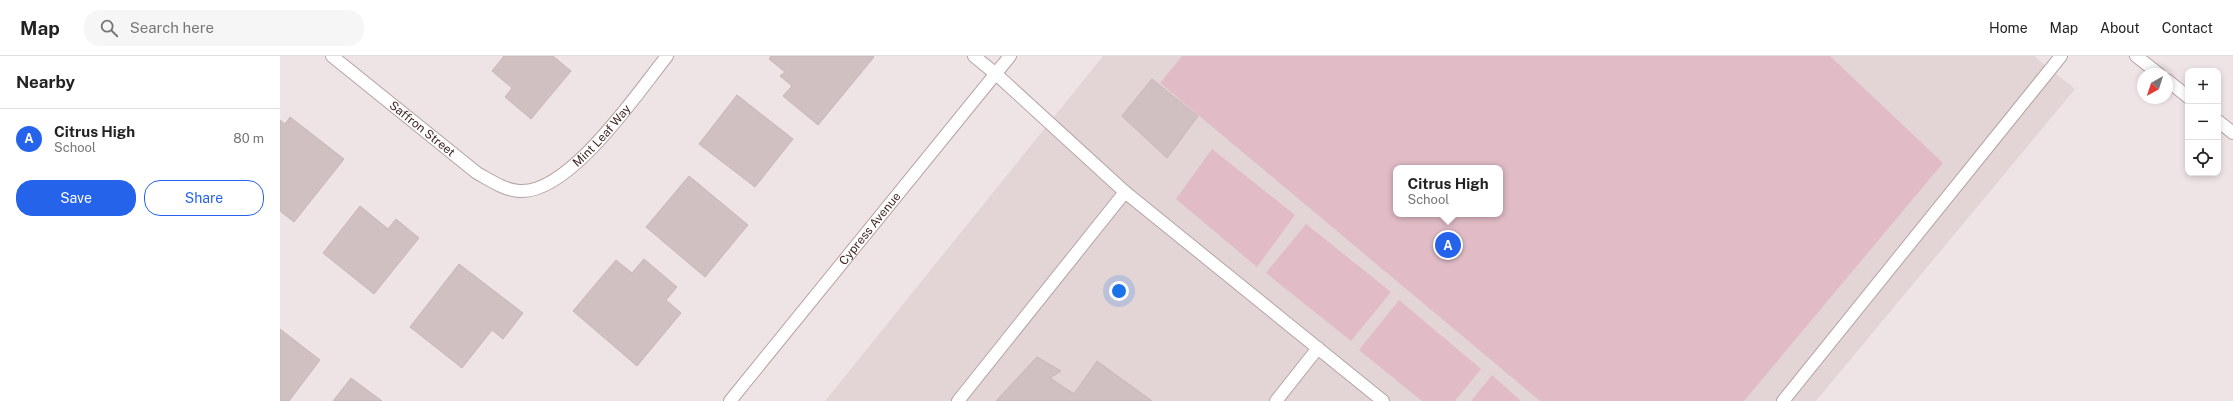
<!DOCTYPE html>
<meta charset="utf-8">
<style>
body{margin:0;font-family:"Public Sans",sans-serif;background:#f6f6f6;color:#222}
.controls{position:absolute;right:12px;top:12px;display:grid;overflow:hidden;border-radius:8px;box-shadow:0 2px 6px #0003}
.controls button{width:36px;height:36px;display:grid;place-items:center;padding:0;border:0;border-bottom:1px solid #e0e0e0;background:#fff;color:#222;font:20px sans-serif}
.compass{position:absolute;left:1857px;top:12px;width:36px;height:36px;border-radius:50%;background:#fff;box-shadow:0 2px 6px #0003;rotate:219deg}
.you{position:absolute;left:839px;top:235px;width:14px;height:14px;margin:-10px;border:3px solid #fff;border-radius:50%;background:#1a73e8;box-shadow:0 0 0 6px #1a73e833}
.badge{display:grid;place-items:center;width:26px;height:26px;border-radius:50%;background:#2563eb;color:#fff;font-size:13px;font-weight:700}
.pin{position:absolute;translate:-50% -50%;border:2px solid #fff;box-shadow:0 1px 4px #0006}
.popup{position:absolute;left:1113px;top:109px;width:110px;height:52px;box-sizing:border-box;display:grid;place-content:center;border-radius:8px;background:#fff;filter:drop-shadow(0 1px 3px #0005);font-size:13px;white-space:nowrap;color:#767676}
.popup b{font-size:15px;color:#222}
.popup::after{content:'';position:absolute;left:50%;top:100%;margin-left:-8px;border:8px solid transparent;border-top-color:#fff}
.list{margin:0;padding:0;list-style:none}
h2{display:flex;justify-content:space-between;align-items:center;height:52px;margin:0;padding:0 16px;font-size:17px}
h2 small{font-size:13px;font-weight:400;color:#767676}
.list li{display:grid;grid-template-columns:26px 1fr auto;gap:12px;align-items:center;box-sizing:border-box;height:60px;padding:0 16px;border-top:1px solid #e0e0e0}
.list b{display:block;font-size:15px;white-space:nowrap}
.list p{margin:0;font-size:13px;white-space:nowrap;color:#767676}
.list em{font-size:13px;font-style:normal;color:#767676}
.actions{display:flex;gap:8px;padding:12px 16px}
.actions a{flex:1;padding:9px 0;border:1px solid #2563eb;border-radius:16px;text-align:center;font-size:14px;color:#2563eb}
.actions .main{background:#2563eb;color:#fff}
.icon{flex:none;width:22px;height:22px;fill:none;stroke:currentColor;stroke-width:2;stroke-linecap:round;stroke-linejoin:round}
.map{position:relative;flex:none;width:1953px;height:345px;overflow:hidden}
header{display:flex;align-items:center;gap:24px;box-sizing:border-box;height:56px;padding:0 20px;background:#fff;border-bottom:1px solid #e0e0e0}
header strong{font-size:19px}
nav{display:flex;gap:22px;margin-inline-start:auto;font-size:14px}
.search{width:280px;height:36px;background:#f6f6f6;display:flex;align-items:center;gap:10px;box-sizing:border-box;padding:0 14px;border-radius:16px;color:#767676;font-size:15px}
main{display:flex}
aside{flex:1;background:#fff}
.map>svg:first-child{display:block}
.built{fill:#e3d5d6;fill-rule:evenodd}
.green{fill:#e1bcc7;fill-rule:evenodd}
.building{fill:#d0c0c1;stroke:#c9b6b6}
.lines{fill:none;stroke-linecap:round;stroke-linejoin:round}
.lane-casing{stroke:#b4a4a3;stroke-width:14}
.street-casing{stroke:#b4a4a3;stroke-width:14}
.secondary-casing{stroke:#b8a19f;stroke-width:14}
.lane{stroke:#fff;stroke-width:12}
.street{stroke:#fff;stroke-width:12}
.secondary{stroke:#fff;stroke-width:12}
.labels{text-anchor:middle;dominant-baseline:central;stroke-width:3.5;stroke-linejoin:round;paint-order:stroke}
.street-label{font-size:12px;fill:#422722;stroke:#fbf6f6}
</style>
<header>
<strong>Map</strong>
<div class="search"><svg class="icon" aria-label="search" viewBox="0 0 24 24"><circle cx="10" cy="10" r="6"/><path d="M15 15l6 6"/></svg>Search here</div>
<nav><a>Home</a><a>Map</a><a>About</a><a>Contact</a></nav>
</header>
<main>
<aside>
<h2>Nearby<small></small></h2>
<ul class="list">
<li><span class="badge">A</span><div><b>Citrus High</b><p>School</p></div><em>80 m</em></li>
</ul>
<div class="actions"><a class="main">Save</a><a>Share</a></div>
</aside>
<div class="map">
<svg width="1953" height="345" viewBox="0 0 1953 345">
<rect width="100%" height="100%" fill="#efe4e5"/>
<path class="built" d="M823 0H1754L1795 33 1536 345H545ZM1116 112H1220V158H1116Z"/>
<g class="green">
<path d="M902 0H1550L1663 107 1464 345H1260L880 27ZM1116 112H1220V158H1116Z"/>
<polygon points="932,93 1015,159 977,211 896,143"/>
<polygon points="1026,168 1111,236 1071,285 986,217"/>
<polygon points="1119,244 1201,313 1175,345 1142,345 1079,294"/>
<polygon points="1212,319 1241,345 1191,345"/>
</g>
<g class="building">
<polygon points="224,0 273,0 291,15 251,63 225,41 232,32 212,15"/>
<polygon points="491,0 593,0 594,1 538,69 503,40 512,30 500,20 505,16 489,3"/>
<polygon points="872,23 918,60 887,102 842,60"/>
<polygon points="457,39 513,83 475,131 419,88"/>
<polygon points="10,61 64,103 14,166 0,155 0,64 5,68"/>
<polygon points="409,120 468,169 425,221 366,171"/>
<polygon points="80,150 108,173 116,163 139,182 94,238 43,197"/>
<polygon points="364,203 397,231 386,244 401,257 357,310 293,255 336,204 352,217"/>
<polygon points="179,208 243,257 223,283 212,274 182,312 130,271"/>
<polygon points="0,273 40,304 9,345 0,345"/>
<polygon points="757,301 781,315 770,322 794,338 817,305 872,345 716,345"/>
<polygon points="71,322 102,345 53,345"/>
</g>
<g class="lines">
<g class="lane-casing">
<g id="lane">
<polyline points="716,18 845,136 1103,345"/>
<polyline points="678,345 845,136"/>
<polyline points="996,345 1038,292"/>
<polyline points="1503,345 1781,0"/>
</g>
</g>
<g class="street-casing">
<g id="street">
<path id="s1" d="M52 0 197 117C210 124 224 134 239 135 289 139 358 36 387 0"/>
<polyline points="694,0 716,18"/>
</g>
</g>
<g class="secondary-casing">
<g id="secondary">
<polyline points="1856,0 1879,18"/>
<polyline points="1887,24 1908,41"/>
<polyline points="1938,65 1953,77"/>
<path id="s2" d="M450 345 730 0"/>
</g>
</g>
<use href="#lane" class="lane"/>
<use href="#street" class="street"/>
<use href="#secondary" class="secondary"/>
</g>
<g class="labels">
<g class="street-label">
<text stroke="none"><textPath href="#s1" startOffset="116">Saffron Street</textPath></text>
<text stroke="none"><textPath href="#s1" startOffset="335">Mint Leaf Way</textPath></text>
<text stroke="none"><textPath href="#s2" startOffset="222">Cypress Avenue</textPath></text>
</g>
</g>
</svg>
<div class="controls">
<button>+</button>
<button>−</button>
<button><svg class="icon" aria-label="locate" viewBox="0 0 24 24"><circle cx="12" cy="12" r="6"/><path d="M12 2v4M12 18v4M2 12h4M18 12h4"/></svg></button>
</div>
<svg class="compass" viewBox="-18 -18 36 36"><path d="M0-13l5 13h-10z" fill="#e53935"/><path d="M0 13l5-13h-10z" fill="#767676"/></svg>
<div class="you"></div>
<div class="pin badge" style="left:1168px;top:189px">A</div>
<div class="popup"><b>Citrus High</b>School</div>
</div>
</main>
